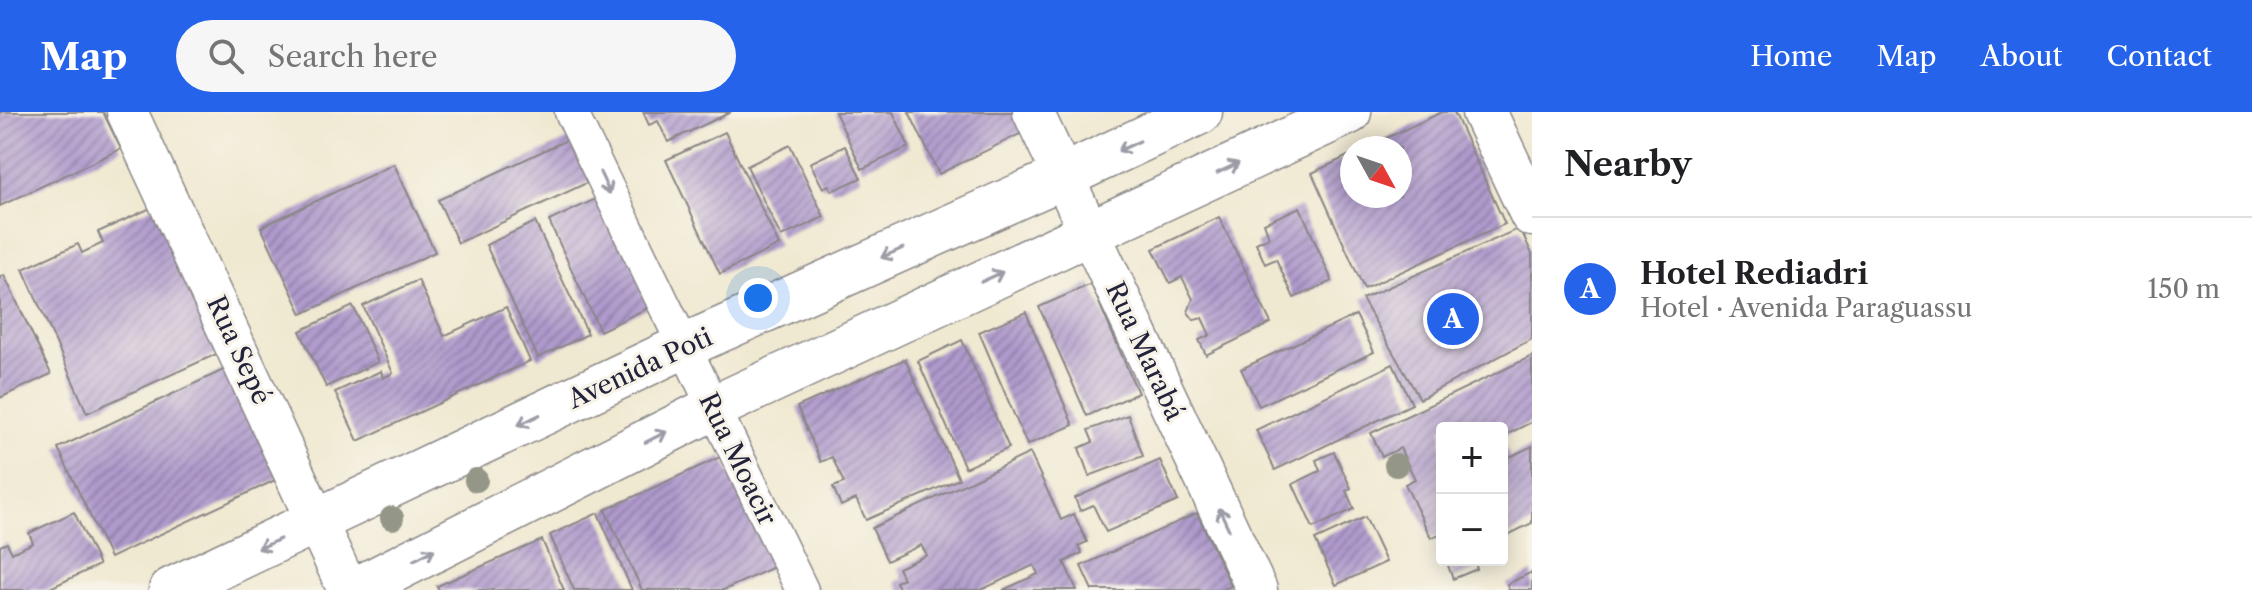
<!DOCTYPE html>
<meta charset="utf-8">
<style>
body{margin:0;font-family:"Libre Caslon Text",serif;background:#f6f6f6;color:#202124}
.controls{position:absolute;right:24px;bottom:24px;display:grid;overflow:hidden;border-radius:8px;box-shadow:0 4px 20px #0003}
.controls button{width:72px;height:72px;display:grid;place-items:center;padding:0;border:0;border-bottom:2px solid #e0e0e0;background:#fff;color:#202124;font:40px sans-serif}
.compass{position:absolute;left:1340px;top:24px;width:72px;height:72px;border-radius:50%;background:#fff;box-shadow:0 4px 20px #0003;rotate:130deg}
.you{position:absolute;left:758px;top:186px;width:28px;height:28px;margin:-20px;border:6px solid #fff;border-radius:50%;background:#1a73e8;box-shadow:0 0 0 12px #1a73e833}
.badge{display:grid;place-items:center;width:52px;height:52px;border-radius:50%;background:#2563eb;color:#fff;font-size:26px;font-weight:700}
.pin{position:absolute;translate:-50% -50%;border:4px solid #fff;box-shadow:0 2px 8px #0006}
.list{margin:0;padding:0;list-style:none}
h2{display:flex;justify-content:space-between;align-items:center;height:104px;margin:0;padding:0 32px;font-size:34px}
h2 small{font-size:26px;font-weight:400;color:#757577}
.list li{display:grid;grid-template-columns:52px 1fr auto;gap:24px;align-items:center;box-sizing:border-box;height:144px;padding:0 32px;border-top:2px solid #e0e0e0}
.list b{display:block;font-size:30px;white-space:nowrap}
.list p{margin:0;font-size:26px;white-space:nowrap;color:#757577}
.list em{font-size:26px;font-style:normal;color:#757577}
.icon{flex:none;width:44px;height:44px;fill:none;stroke:currentColor;stroke-width:2;stroke-linecap:round;stroke-linejoin:round}
.map{position:relative;flex:none;width:1532px;height:478px;overflow:hidden}
header{display:flex;align-items:center;gap:48px;box-sizing:border-box;height:112px;padding:0 40px;background:#2563eb;color:#fff}
header strong{font-size:38px}
nav{display:flex;gap:44px;margin-inline-start:auto;font-size:28px}
.search{width:560px;height:72px;background:#f6f6f6;display:flex;align-items:center;gap:20px;box-sizing:border-box;padding:0 28px;border-radius:44px;color:#757577;font-size:30px}
main{display:flex}
aside{flex:1;background:#fff}
.map>svg:first-child{display:block}
.building{fill:url(#building-hatch)}
.lines{fill:none;stroke-linecap:round;stroke-linejoin:round}
.minor-casing{stroke:#898686;stroke-width:35}
.tertiary-casing{stroke:#898686;stroke-width:43}
.secondary-casing{stroke:#898686;stroke-width:47}
.minor{stroke:#fff;stroke-width:32}
.tertiary{stroke:#fff;stroke-width:40}
.secondary{stroke:#fff;stroke-width:44}
.tree{fill:#949787}
.oneway{stroke:#9c9ca7}
.labels{text-anchor:middle;dominant-baseline:central;stroke-width:6;stroke-linejoin:round;paint-order:stroke}
.street-label{font-size:26px;fill:#22223b;stroke:#f7f3e8}
</style>
<header>
<strong>Map</strong>
<div class="search"><svg class="icon" aria-label="search" viewBox="0 0 24 24"><circle cx="10" cy="10" r="6"/><path d="M15 15l6 6"/></svg>Search here</div>
<nav><a>Home</a><a>Map</a><a>About</a><a>Contact</a></nav>
</header>
<main>
<div class="map">
<svg width="1532" height="478" viewBox="0 0 1532 478">
<defs>
<pattern id="building-hatch" width="6" height="6" patternUnits="userSpaceOnUse" patternTransform="scale(2)"><rect width="6" height="6" fill="#af9acc"/><path d="M-1 1l2-2M0 6l6-6M5 7l2-2" fill="none" stroke="#8e7da7"/></pattern>
</defs>
<rect width="100%" height="100%" fill="#f7f3e8"/>
<filter id="ink" filterUnits="userSpaceOnUse"><feTurbulence type="fractalNoise" baseFrequency=".0125" numOctaves="2"/><feDisplacementMap in="SourceGraphic" scale="16" xChannelSelector="R" yChannelSelector="G"/><feConvolveMatrix kernelMatrix="1 2 1 2 8 2 1 2 1" color-interpolation-filters="sRGB"/></filter>
<filter id="wash" filterUnits="userSpaceOnUse"><feTurbulence type="fractalNoise" baseFrequency=".006" numOctaves="4" result="noise"/><feDisplacementMap in="SourceGraphic" scale="32" xChannelSelector="R" yChannelSelector="G"/><feGaussianBlur stdDeviation="1.8" result="paint"/><feColorMatrix in="noise" values="0 0 0 0 0 0 0 0 0 0 0 0 0 0 0 0 0 1.4 0 .05"/><feComposite in="paint" operator="in"/></filter>
<g filter="url(#wash)">
<rect width="100%" height="100%" fill="#f0e9d1"/>
<g id="blocks">
<g class="building">
<polygon points="0,0 103,0 121,37 0,94"/>
<polygon points="643,0 731,0 668,30 658,9 649,13"/>
<polygon points="835,0 893,0 909,35 862,57"/>
<polygon points="909,0 1020,0 1028,18 939,62"/>
<polygon points="1442,0 1454,0 1505,112 1364,177 1312,61 1352,42 1352,84 1400,84 1400,36 1365,36"/>
<polygon points="725,20 779,133 720,162 666,48"/>
<polygon points="573,25 593,68 458,131 438,88"/>
<polygon points="790,33 824,105 781,125 747,54"/>
<polygon points="845,34 861,66 832,79 829,73 823,76 810,51"/>
<polygon points="394,52 435,140 302,202 261,115"/>
<polygon points="604,83 654,193 600,219 549,109"/>
<polygon points="155,94 221,240 87,301 23,157 78,132 82,141 103,131 98,120"/>
<polygon points="1300,95 1332,169 1294,186 1276,147 1265,152 1256,131 1269,125 1264,111"/>
<polygon points="1219,105 1271,211 1206,243 1199,228 1210,223 1202,206 1194,208 1188,200 1193,187 1182,165 1170,171 1153,137"/>
<polygon points="535,110 588,222 538,246 486,133"/>
<polygon points="1520,116 1532,142 1532,227 1420,287 1362,187"/>
<polygon points="4,163 51,262 0,286 0,165"/>
<polygon points="418,168 444,224 506,195 530,249 358,329 335,280 381,259 383,266 393,261 363,194"/>
<polygon points="1091,172 1138,281 1087,304 1039,195"/>
<polygon points="353,194 378,250 326,275 300,219"/>
<polygon points="1026,200 1073,313 1027,333 979,220"/>
<polygon points="1356,203 1374,240 1259,294 1241,257"/>
<polygon points="962,228 1009,336 965,356 918,249"/>
<polygon points="1532,244 1532,310 1502,325 1502,316 1442,316 1442,421 1431,426 1405,372 1415,367 1400,336 1382,345 1371,321"/>
<polygon points="905,247 959,367 866,408 856,387 841,394 833,375 844,371 832,345 821,350 797,295"/>
<polygon points="236,252 288,362 110,446 58,336"/>
<polygon points="1393,252 1412,292 1275,358 1256,318"/>
<polygon points="1128,303 1143,344 1089,364 1079,336 1093,330 1088,318"/>
<polygon points="1502,329 1510,345 1532,334 1532,411 1502,426"/>
<polygon points="1334,340 1351,376 1346,379 1354,397 1313,416 1293,372 1320,359 1316,348"/>
<polygon points="1030,341 1061,408 1074,402 1087,430 1078,434 1082,441 1064,450 1077,478 1003,478 1038,462 1034,453 981,478 900,478 896,470 903,467 898,456 927,443 921,433 887,449 872,416"/>
<polygon points="722,344 774,455 724,478 642,478 605,398"/>
<polygon points="1160,348 1178,389 1106,420 1093,393 1080,399 1075,386"/>
<polygon points="74,400 99,453 46,478 0,478 0,434 7,431 12,441 33,431 29,421"/>
<polygon points="598,401 632,478 574,478 550,423"/>
<polygon points="1197,401 1231,474 1222,478 1092,478 1081,454"/>
<polygon points="1365,405 1386,450 1336,473 1315,428"/>
<polygon points="542,428 564,478 439,478 437,474"/>
<polygon points="1446,448 1474,448 1477,457 1453,467"/>
<polygon points="1532,460 1532,478 1509,478 1507,472"/>
</g>
</g>
</g>
<g filter="url(#ink)">
<use href="#blocks" fill-opacity="0" stroke="#898686" stroke-width="2"/>
<g class="lines">
<g class="minor-casing">
<polyline id="minor" points="571,0 802,478"/>
</g>
<g class="tertiary-casing">
<g id="tertiary">
<polyline points="127,0 348,478"/>
<polyline points="1033,0 1257,478"/>
</g>
</g>
<g class="secondary-casing">
<g id="secondary">
<polyline points="1484,0 1532,102"/>
<polyline points="171,478 682,235 1062,65 1200,0"/>
<polyline points="355,478 713,296 1349,0"/>
</g>
</g>
<use href="#minor" class="minor"/>
<use href="#tertiary" class="tertiary"/>
<use href="#secondary" class="secondary"/>
</g>
<g class="tree">
<circle cx="1396" cy="353" r="12"/>
<circle cx="476" cy="368" r="12"/>
<circle cx="392" cy="406" r="12"/>
</g>
<defs><path id="oneway-shaft" d="M-6 0H5M1.5-3L5.5 0L1.5 3" fill="none" stroke-width="1.6" stroke-linecap="round" stroke-linejoin="round" transform="scale(2)"/></defs>
<g class="oneway">
<use href="#oneway-shaft" transform="translate(1129 34) rotate(155)"/>
<use href="#oneway-shaft" transform="translate(1228 56) rotate(-25)"/>
<use href="#oneway-shaft" transform="translate(605 71) rotate(65)"/>
<use href="#oneway-shaft" transform="translate(892 141) rotate(156)"/>
<use href="#oneway-shaft" transform="translate(992 165) rotate(-25)"/>
<use href="#oneway-shaft" transform="translate(529 308) rotate(154)"/>
<use href="#oneway-shaft" transform="translate(656 325) rotate(-27)"/>
<use href="#oneway-shaft" transform="translate(1224 407) rotate(-115)"/>
<use href="#oneway-shaft" transform="translate(269 432) rotate(155)"/>
<use href="#oneway-shaft" transform="translate(424 443) rotate(-27)"/>
</g>
</g>
<g class="labels">
<g class="street-label">
<text transform="translate(239 238) rotate(65)">Rua Sepé</text>
<text transform="translate(1145 239) rotate(65)">Rua Marabá</text>
<text transform="translate(640 256) rotate(-25)">Avenida Poti</text>
<text transform="translate(738 347) rotate(64)">Rua Moacir</text>
</g>
</g>
</svg>
<div class="controls">
<button>+</button>
<button>−</button>
</div>
<svg class="compass" viewBox="-18 -18 36 36"><path d="M0-13l5 13h-10z" fill="#e53935"/><path d="M0 13l5-13h-10z" fill="#757577"/></svg>
<div class="you"></div>
<div class="pin badge" style="left:1453px;top:207px">A</div>
</div>
<aside>
<h2>Nearby<small></small></h2>
<ul class="list">
<li><span class="badge">A</span><div><b>Hotel Rediadri</b><p>Hotel · Avenida Paraguassu</p></div><em>150 m</em></li>
</ul>
</aside>
</main>
